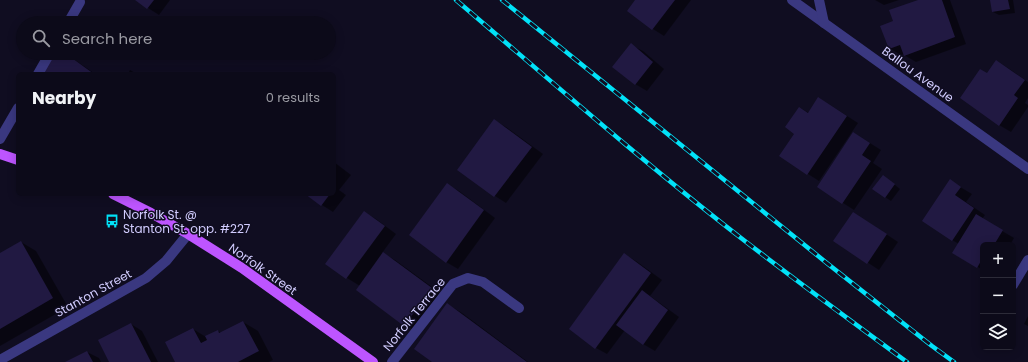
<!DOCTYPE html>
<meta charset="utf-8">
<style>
body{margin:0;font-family:Poppins,sans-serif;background:#1a1826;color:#f1f3f6}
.controls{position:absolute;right:12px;bottom:12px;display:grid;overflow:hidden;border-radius:6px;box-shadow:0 2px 10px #0003}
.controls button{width:36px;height:36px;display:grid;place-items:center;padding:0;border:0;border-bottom:1px solid #2c2b38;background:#0c0a19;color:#f1f3f6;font:20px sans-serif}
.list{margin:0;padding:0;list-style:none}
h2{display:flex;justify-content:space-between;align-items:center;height:52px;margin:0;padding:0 16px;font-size:17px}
h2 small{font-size:13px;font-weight:400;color:#9a9aa2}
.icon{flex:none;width:22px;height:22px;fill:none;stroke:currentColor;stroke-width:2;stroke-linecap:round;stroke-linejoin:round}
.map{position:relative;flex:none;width:1028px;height:362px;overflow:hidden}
.search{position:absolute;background:#0c0a19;box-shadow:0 2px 10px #0003;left:16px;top:16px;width:320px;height:44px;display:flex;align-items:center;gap:10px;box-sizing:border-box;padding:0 14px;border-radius:22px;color:#9a9aa2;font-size:15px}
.panel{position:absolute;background:#0c0a19;box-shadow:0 2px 10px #0003;left:16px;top:72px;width:320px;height:124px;border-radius:6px}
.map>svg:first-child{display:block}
.shadow{fill:#0007}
.building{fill:#211942}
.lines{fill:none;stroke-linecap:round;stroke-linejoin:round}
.minor{stroke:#3a3880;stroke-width:10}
.major{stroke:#bd55ff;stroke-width:10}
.rail-casing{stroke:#01e2f8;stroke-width:4.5}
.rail{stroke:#100d21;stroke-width:3;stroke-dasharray:9;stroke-linecap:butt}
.labels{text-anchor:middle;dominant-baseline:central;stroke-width:3;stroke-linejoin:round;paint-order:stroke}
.street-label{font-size:12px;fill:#d2cdff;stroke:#100d21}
.poi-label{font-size:12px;fill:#d2cdff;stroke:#100d21;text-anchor:start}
</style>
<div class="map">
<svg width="1028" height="362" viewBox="0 0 1028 362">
<rect width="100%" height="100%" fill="#100d21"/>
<g class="shadow">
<polygon points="137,0 170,0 159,15 148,8"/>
<polygon points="637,0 691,0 664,36 653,29 628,11"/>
<polygon points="875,0 899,0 884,5"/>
<polygon points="921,0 950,0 966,44 916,62 904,55 904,54 901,55 889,48 894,22"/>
<polygon points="991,0 1013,0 1015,13 999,15 993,12"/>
<polygon points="631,45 643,51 664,69 647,91 635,84"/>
<polygon points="54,53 65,53 95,74 39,74"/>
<polygon points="997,61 1008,68 1028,82 1028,98 1025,103 1028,105 1028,107 1011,132 999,125 987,74"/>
<polygon points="130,70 137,74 128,74"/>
<polygon points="819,98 858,123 819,181 808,174 796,133 800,108 809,113"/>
<polygon points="495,121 506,127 543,154 506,203 495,196"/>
<polygon points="854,133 881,150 873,163 882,169 854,210 818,187"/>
<polygon points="334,162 351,175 339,190 346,195 333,212 322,205 307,194 334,194"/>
<polygon points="889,180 900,189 891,201 885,197"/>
<polygon points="950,181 972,194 966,202 985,215 982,219 1014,238 1010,245 983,245 983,270 953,253 959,244 952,240"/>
<polygon points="448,185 459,191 495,218 458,269 446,262"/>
<polygon points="364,212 376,219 396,234 382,253 395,260 443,295 416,331 405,325 360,286 347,278 326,264"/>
<polygon points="865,220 898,242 879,270 835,241"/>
<polygon points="21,242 36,251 68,307 0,346 0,254"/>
<polygon points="625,255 636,261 662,280 650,296 679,317 655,351 643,344 625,330 607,354 596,348"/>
<polygon points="447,304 462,313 528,362 434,362"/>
<polygon points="1028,316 1028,326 1024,324"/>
<polygon points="243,322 258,331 273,360 269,362 176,362 193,329 206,337 218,331 222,333"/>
<polygon points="131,324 142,331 158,362 110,362"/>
<polygon points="87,352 99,358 101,362 67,362"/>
</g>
<g class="building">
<polygon points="135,0 154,0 147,9"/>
<polygon points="635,0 675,0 652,30 627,11"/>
<polygon points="918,0 942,0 955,37 904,56 900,45 889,49 880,26 893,21 889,10"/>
<polygon points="990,0 1008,0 1010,9 992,12"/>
<polygon points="631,43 653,62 635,85 612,67"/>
<polygon points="53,53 65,53 94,74 38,74"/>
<polygon points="996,60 1025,80 1014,95 1018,98 999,126 960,98 980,69 987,73"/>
<polygon points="818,97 847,116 807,175 779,156 794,134 785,127 799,107 808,113"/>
<polygon points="494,119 532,147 494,197 457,170"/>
<polygon points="853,132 870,143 862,155 871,161 842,204 817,187"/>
<polygon points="883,175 895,184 885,198 872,189"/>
<polygon points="950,179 961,187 955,195 974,208 952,241 922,221"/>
<polygon points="447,183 484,210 446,263 409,235"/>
<polygon points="305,194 330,194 321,206"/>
<polygon points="364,211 385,226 346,279 325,264"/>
<polygon points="853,212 887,234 867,264 833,241"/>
<polygon points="976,214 1003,230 994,245 983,245 983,262 981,261 977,268 952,253"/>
<polygon points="21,241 53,298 0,329 0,253"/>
<polygon points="383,252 432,288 404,326 356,290"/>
<polygon points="624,253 651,273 595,349 569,329"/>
<polygon points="642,290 668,310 643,345 616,325"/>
<polygon points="447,303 527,362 432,362 414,349"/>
<polygon points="243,321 259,351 238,362 175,362 165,342 193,328 201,343 207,340 205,336 218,330 219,333"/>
<polygon points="131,323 151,362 109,362 98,340"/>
<polygon points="87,351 93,362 65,362"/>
</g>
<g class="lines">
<g class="minor">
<polyline points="792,0 1028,169"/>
<polyline points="819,0 824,23"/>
<polyline points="68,23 80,2"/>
<polyline points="38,74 50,53"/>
<polyline points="0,139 18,108"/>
<polyline points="1013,285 1028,260"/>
<polyline points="0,360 146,278 166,261 188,234"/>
<polyline points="392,362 453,284 468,278 483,282 519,308"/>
</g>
<g class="major">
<polyline points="0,154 18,160"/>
<polyline points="113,194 151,213 188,234 242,268 373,362"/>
</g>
<g class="rail-casing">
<g id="rail">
<path d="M456 0C550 80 643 162 741 238 795 280 851 321 907 362"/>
<polyline points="502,0 828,264 932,346 954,362"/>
</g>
</g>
<use href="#rail" class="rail"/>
</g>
<defs>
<g id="bus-bare" transform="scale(1.08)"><path d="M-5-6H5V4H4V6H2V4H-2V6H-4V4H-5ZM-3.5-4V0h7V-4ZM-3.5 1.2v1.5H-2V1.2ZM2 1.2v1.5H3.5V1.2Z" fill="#01e2f8" stroke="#100d21" stroke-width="2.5" paint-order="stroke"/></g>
</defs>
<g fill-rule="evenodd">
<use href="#bus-bare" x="112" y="221"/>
</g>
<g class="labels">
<g class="street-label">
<text transform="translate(918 74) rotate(36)">Ballou Avenue</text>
<text transform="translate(263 269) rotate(35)">Norfolk Street</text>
<text transform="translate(93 293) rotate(-29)">Stanton Street</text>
<text transform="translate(414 314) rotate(-51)">Norfolk Terrace</text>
</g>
<g class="poi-label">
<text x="123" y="214">Norfolk St. @<tspan x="123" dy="14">Stanton St. opp. #227</tspan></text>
</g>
</g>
</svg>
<div class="controls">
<button>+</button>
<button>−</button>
<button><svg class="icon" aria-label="layers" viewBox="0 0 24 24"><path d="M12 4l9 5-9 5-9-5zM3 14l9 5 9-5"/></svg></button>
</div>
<div class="search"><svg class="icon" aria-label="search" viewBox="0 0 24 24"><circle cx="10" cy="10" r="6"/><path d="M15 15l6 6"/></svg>Search here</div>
<section class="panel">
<h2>Nearby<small>0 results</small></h2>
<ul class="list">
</ul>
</section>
</div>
